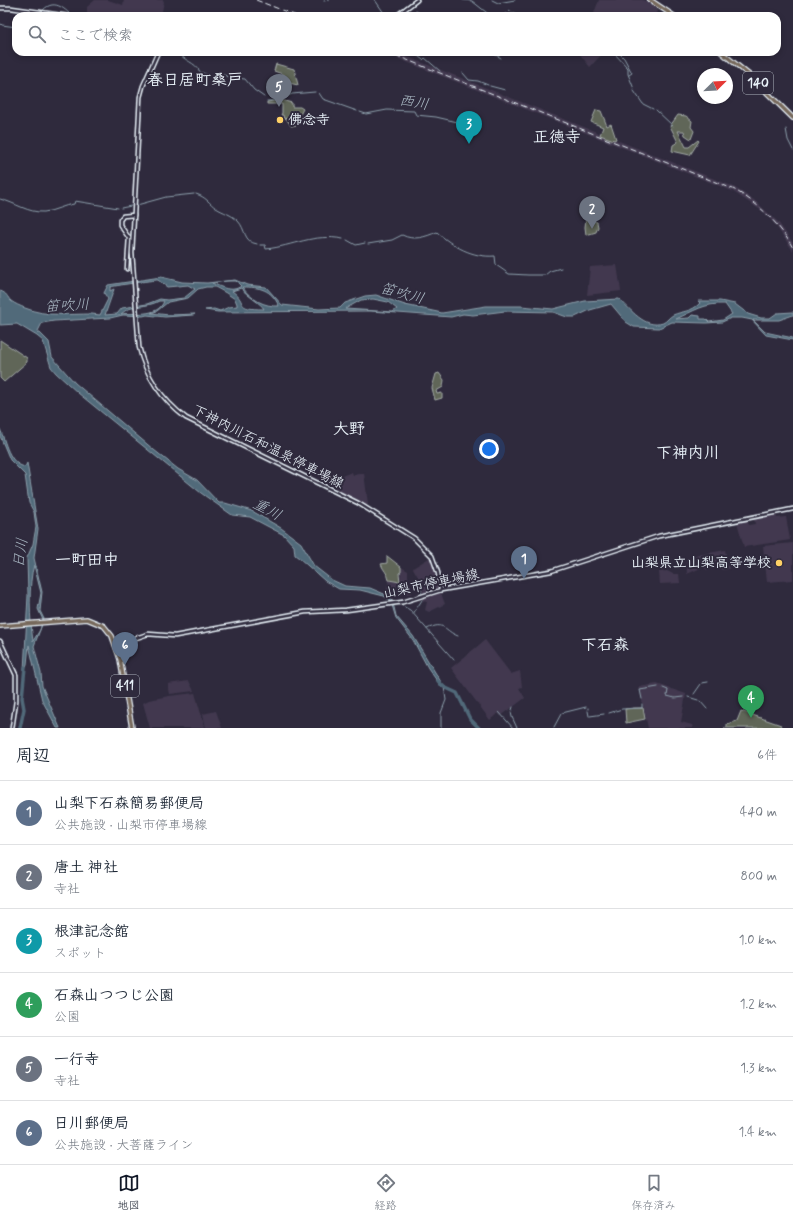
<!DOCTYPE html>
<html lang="ja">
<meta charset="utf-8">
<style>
body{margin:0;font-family:Mynerve,"Klee One",sans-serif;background:#f2f2f3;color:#1f2937}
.compass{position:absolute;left:697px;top:68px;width:36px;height:36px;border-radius:50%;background:#fff;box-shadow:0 2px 6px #0003;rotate:66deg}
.you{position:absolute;left:489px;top:449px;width:14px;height:14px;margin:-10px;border:3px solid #fff;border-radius:50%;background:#1a73e8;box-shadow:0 0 0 6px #1a73e833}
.badge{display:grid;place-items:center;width:26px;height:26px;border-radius:50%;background:#111827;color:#fff;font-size:13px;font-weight:700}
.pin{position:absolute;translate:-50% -33px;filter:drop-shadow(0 1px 2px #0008)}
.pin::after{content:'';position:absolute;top:21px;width:14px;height:12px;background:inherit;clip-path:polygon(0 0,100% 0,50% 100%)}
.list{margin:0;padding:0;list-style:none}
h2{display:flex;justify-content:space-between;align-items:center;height:52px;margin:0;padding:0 16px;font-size:17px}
h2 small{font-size:13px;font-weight:400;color:#747a83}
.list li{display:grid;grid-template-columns:26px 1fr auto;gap:12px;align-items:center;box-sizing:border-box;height:64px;padding:0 16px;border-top:1px solid #e0e1e3}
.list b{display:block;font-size:15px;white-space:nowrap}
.list p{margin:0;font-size:13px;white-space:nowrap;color:#747a83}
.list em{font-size:13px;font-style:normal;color:#747a83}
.icon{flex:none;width:22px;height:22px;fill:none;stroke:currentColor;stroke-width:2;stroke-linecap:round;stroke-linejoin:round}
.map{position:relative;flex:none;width:793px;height:728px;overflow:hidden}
.search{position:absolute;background:#fff;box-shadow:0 2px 6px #0003;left:12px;right:12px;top:12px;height:44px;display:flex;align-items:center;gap:10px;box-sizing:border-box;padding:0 14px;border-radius:12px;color:#747a83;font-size:15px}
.sheet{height:436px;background:#fff}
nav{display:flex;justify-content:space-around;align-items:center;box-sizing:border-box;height:56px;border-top:1px solid #e0e1e3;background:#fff;font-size:11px;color:#747a83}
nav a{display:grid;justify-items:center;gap:2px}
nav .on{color:#111827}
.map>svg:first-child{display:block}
.built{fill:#42394f}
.green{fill:#616658;stroke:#a4aca8}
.water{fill:#516a7a;stroke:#8da0ac;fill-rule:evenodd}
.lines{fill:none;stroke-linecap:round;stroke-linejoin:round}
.stream{stroke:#8da0ac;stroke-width:1}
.river{stroke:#516a7a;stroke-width:3.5}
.secondary-casing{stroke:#e8f1f8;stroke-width:5.5}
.trunk-casing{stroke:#e8f1f8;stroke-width:6}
.secondary{stroke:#2f2a3d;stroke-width:2.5}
.trunk{stroke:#77695c;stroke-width:3.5}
.rail{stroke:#e8f1f8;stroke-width:1;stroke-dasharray:6 3;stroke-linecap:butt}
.poi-dot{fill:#ffd166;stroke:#2f2a3d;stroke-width:1.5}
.labels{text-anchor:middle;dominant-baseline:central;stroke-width:4;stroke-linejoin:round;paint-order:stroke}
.shield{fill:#2f2a3d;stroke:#b0b5c0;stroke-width:1}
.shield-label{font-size:13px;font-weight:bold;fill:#e8f1f8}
.poi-label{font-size:14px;font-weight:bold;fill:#e8f1f8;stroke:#2f2a3d;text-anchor:start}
.street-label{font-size:14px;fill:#e8f1f8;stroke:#2f2a3d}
.water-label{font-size:15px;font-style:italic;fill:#acbbc6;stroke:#2f2a3d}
.quarter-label{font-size:16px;font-weight:bold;fill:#e8f1f8;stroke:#2f2a3d}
</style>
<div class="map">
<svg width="793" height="728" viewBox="0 0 793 728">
<rect width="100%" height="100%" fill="#2f2a3d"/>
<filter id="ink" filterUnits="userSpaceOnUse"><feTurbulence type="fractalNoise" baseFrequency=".025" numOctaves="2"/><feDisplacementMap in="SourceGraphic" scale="8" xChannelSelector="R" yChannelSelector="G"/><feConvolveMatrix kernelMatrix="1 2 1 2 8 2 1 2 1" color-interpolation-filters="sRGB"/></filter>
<g filter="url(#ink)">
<g class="built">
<polygon points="95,0 108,0 123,5 124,0 163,0 164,2 161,16 87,16 87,7"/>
<polygon points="599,0 643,0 654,6 657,11 655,16 598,16 594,13"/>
<polygon points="381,52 394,52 408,57 732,186 754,200 778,222 793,243 793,251 776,226 765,213 732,191"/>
<polygon points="578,52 604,52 590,67"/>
<polygon points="617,265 621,291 587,295 590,267"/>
<polygon points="352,472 353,475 364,473 368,504 366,507 341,495 340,491 333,485 339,477"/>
<polygon points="776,513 777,518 786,517 790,540 744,547 737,522 747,520 749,525 755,524 754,517"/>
<polygon points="793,543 793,580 767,582 763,546"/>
<polygon points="725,550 729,569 722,570 717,566 707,570 703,567 687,574 686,560 698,555"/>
<polygon points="432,556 438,573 442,596 445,604 429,612 425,610 427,602 423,601 422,584 413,568"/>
<polygon points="401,567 408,571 408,577 412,593 396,595 386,591 389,580 400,582"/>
<polygon points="667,571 673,574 679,574 680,583 660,584 659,572"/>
<polygon points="485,640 511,674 520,671 522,687 519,688 525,698 501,716 498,713 490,720 451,668"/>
<polygon points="189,681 194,691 170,694 168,684"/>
<polygon points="657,684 686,694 681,722 692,725 693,728 648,728 639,687"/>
<polygon points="195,693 205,728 150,728 143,703 149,700 169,696"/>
<polygon points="216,711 222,728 206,728 203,714"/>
</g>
<g class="green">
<polygon points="276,64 294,69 298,85 284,82 285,75 274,71"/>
<polygon points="281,100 292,103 292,107 300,107 303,109 297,120 297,125 291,126 286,118 284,119 283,115 281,115 282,113 282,104 267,104 267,102"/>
<polygon points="596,110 601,111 607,126 611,124 616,139 614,140 600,135 603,127 591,122"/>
<polygon points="678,115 686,116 692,121 691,127 694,131 691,139 685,135 684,131 678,131 686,147 689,147 698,140 699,141 690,155 672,151 673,145 678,142 670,126"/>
<polygon points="586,219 597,222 598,227 596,232 586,235 585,227"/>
<polygon points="0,340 27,358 27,362 4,382 0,378"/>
<polygon points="439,373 444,380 443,387 436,391 437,394 442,393 442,398 435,400 432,388 436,374"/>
<path d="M387 556 401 567V572L399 573 400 582 389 580C388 573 383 570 381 564L387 563Z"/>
<polygon points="634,708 643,708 645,719 626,723 625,709"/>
<polygon points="741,711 781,725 779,728 724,728 727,727 727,724 737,721"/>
</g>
<g class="water">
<path d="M161 277 182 282 207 283 235 280 247 285 266 287 282 305 319 309 340 308 345 303 365 296 376 295 405 305 442 313 486 306H521L553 309 585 301 619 299C631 309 644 329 663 323 667 321 669 317 673 315 682 311 692 312 700 303L698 301H720L735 304 748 314 761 318H770L777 313 793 312V315L779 320H753L765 332 793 338V340L766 335 752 320 742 318H731L722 322 706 323 672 322 659 328 634 327 626 322 611 304 590 310 575 317H567L553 312 505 311 473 315 463 314 451 317 371 311 218 312 205 310 214 309 220 311 229 307 237 306V304L235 299 226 293 215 287H206L198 289 188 298 168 302 157 311 151 313 169 315 195 314 193 315 165 317 147 315 143 316 123 315 110 318 54 321 42 323 37 333H40L49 342 52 357 75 383 154 450 178 469 197 480 219 503H225L252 511 281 528 301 543 314 566 332 580 345 586 370 588 389 596 393 603 396 616 413 636 441 682 442 688 428 668 413 640 396 618 391 602 384 596 360 590 339 589 325 581 299 558 295 555 294 546 284 535 250 517 232 515 201 493 78 393 56 373 51 367 43 341 37 336 17 324 0 325V291C7 293 7 297 11 301 15 304 20 306 25 308 47 317 69 314 92 314L100 315 108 299 104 293 108 285ZM158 280 167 287 188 285 195 289 184 298 167 300 160 299 147 304 122 308 117 314 105 315 114 289 110 291V287C113 286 152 280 158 280ZM227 281H236L241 286C232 293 221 287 212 283ZM242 287C260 287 271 289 279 306 264 307 251 299 242 287ZM241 288C247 296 262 304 264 309 233 309 249 303 232 291ZM373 299 388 302 397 309 393 312 345 309 361 300ZM159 301H164C158 318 133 312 121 314 131 304 147 308 159 301ZM725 304 732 314 723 320 709 322 706 319H700V316L692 315 689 318 676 319C694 311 704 303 725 304Z"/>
<path d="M0 429C6 442 8 463 25 467L27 463 38 529 34 558 42 592 40 611 44 619 34 646 41 673 42 686 60 728H57L42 700 29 645 27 664 24 671 28 595 27 558 33 544 36 527 34 512 29 503 25 475 10 460 0 436ZM34 565 41 593 38 609 43 620 40 630 33 641C30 622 28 583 34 565Z"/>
</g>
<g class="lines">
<g class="stream">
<polyline points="375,0 384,13 381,16"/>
<polyline points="463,0 472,1 491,16"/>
<polyline points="492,0 498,3 515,0"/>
<polyline points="324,1 329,0"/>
<path d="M42 11C52 0 61 5 71 15"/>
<polyline points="416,11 424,15"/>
<polyline points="503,16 509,10 518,16"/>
<polyline points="0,23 2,25 16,27"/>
<path d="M178 52C183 61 196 62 200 72L208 75"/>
<polyline points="413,52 423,60 425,58 440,71"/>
<polyline points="458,52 458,53"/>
<polyline points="490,52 501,58"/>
<polyline points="613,52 628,68 628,74 634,89"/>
<polyline points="618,52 624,58 632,73 629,75"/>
<polyline points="463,73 469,80 478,81 488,85"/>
<polyline points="220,74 233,78 245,79 254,90 264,97"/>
<polyline points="490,86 505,90"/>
<polyline points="634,91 643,104 653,109"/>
<polyline points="319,93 323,99 357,111"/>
<polyline points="267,101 280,100 292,94 315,92"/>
<polyline points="656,110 673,126"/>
<polyline points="360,112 366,114 387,110 414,111 416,115 436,117 466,124"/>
<polyline points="786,129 788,140 793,150"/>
<path d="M196 194C206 197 209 203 216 208 224 213 231 214 238 221 246 229 243 242 257 244"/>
<path d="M0 199C16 203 28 213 44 212 55 211 64 205 74 204L75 201 118 208"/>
<polyline points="137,205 166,197 194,194"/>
<polyline points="121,208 131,206"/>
<polyline points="347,240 356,245 365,243"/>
<path d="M368 244 392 240 402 235C414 241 425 237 437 232 452 246 473 258 495 256L496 265 509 274 528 275H545L550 271 561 268"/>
<path d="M260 245H265L266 249C294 246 313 233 343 239"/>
<polyline points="421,593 422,584"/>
<polyline points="399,604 410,610 454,660"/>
<polyline points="413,614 422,600"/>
<path d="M427 629C445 620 444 631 458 636"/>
<polyline points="702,683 708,682"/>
<polyline points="663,688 668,690 667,696 675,698 683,697"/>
<polyline points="694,694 701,684"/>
<polyline points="688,697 698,700"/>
<polyline points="642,699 640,690 658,687"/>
<polyline points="700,701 707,709"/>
<polyline points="588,708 588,709"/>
<polyline points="512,710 513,707"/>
<polyline points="588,711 589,716"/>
<polyline points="499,712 513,728"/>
<polyline points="511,712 512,717 517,728"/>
<polyline points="562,713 586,707"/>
<polyline points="609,713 622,709 642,708 642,704"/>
<polyline points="590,716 604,714"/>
<polyline points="554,727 561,714"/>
<polyline points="441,728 441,713 446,700 444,687"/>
<polyline points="535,728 540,728"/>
</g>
<g class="river">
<polyline points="438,681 444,687 457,693 470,719 479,728"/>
<polyline points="20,728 24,709 22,698 25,667"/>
</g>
<g class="secondary-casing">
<g id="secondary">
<polyline points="0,8 11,8 68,16"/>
<polyline points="396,16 417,0"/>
<path d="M158 52 143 86 140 97 132 253 139 347C146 377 161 399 186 418L358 503 414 538 432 556 438 573 441 590"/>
<polyline points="127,269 129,238 120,225 120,220 123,216 134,215"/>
<polyline points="0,641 16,675 16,701 12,728"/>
<polyline points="115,645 148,634 175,636 305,612 346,610 403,602 441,590 551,571 659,536 793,509"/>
</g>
</g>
<g class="trunk-casing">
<g id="trunk">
<polyline points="650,0 674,16"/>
<polyline points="721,52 748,74 793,118"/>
<polyline points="0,626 87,619 104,626 112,636 120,659 132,728"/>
</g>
</g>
<use href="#secondary" class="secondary"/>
<use href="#trunk" class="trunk"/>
<g class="rail">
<polyline points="256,0 297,16"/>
<path d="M387 52 733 189C758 203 779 223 793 248"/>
</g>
</g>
</g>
<g class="poi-dot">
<circle cx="280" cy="120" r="4"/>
<circle cx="779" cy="563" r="4"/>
</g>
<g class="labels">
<g class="shield">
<rect x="743" y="72" width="30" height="22" rx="3"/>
<rect x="111" y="675" width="28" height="22" rx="3"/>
</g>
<g class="shield-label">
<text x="758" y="83">140</text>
<text x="125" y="686">411</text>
</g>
<g class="poi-label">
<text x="288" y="120">佛念寺</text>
<text x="771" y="563" text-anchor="end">山梨県立山梨高等学校</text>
</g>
<g class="street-label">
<text transform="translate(268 447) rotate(27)">下神内川石和温泉停車場線</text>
<text transform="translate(431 584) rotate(-12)">山梨市停車場線</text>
</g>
<g class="water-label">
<text transform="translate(414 103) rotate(9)">西川</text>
<text transform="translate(402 294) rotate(15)">笛吹川</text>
<text transform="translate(67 306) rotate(-3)">笛吹川</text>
<text transform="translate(267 510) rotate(28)">重川</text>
<text transform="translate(21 553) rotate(-82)">日川</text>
</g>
<g class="quarter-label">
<text x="195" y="80">春日居町桑戸</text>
<text x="557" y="137">正徳寺</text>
<text x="349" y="429">大野</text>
<text x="688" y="453">下神内川</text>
<text x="87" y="560">一町田中</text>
<text x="605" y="645">下石森</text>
</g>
</g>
</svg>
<svg class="compass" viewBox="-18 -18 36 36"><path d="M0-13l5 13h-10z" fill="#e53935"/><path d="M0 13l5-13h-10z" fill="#747a83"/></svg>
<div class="you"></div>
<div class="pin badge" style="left:524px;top:579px;background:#5c6f8a">1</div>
<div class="pin badge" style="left:592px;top:229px;background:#6b7280">2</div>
<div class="pin badge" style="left:469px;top:144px;background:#0f9aa8">3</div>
<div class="pin badge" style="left:751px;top:718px;background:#2e9e5b">4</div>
<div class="pin badge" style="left:279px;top:107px;background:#6b7280">5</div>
<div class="pin badge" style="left:125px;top:665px;background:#5c6f8a">6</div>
<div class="search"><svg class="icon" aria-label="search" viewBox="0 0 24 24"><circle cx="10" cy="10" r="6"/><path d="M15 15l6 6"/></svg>ここで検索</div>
</div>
<section class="sheet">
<h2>周辺<small>6件</small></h2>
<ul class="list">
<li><span class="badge" style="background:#5c6f8a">1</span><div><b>山梨下石森簡易郵便局</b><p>公共施設 · 山梨市停車場線</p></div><em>440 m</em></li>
<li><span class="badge" style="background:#6b7280">2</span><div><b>唐土 神社</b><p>寺社</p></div><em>800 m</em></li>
<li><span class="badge" style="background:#0f9aa8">3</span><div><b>根津記念館</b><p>スポット</p></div><em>1.0 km</em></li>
<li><span class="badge" style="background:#2e9e5b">4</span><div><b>石森山つつじ公園</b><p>公園</p></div><em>1.2 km</em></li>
<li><span class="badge" style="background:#6b7280">5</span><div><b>一行寺</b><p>寺社</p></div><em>1.3 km</em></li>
<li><span class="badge" style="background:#5c6f8a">6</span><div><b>日川郵便局</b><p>公共施設 · 大菩薩ライン</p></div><em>1.4 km</em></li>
</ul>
</section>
<nav>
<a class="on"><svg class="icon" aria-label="map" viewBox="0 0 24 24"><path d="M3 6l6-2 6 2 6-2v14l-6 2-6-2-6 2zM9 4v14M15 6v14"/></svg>地図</a>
<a><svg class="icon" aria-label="directions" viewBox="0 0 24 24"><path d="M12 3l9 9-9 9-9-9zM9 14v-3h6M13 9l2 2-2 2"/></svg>経路</a>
<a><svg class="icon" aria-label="saved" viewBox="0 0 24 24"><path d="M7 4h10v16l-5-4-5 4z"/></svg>保存済み</a>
</nav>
